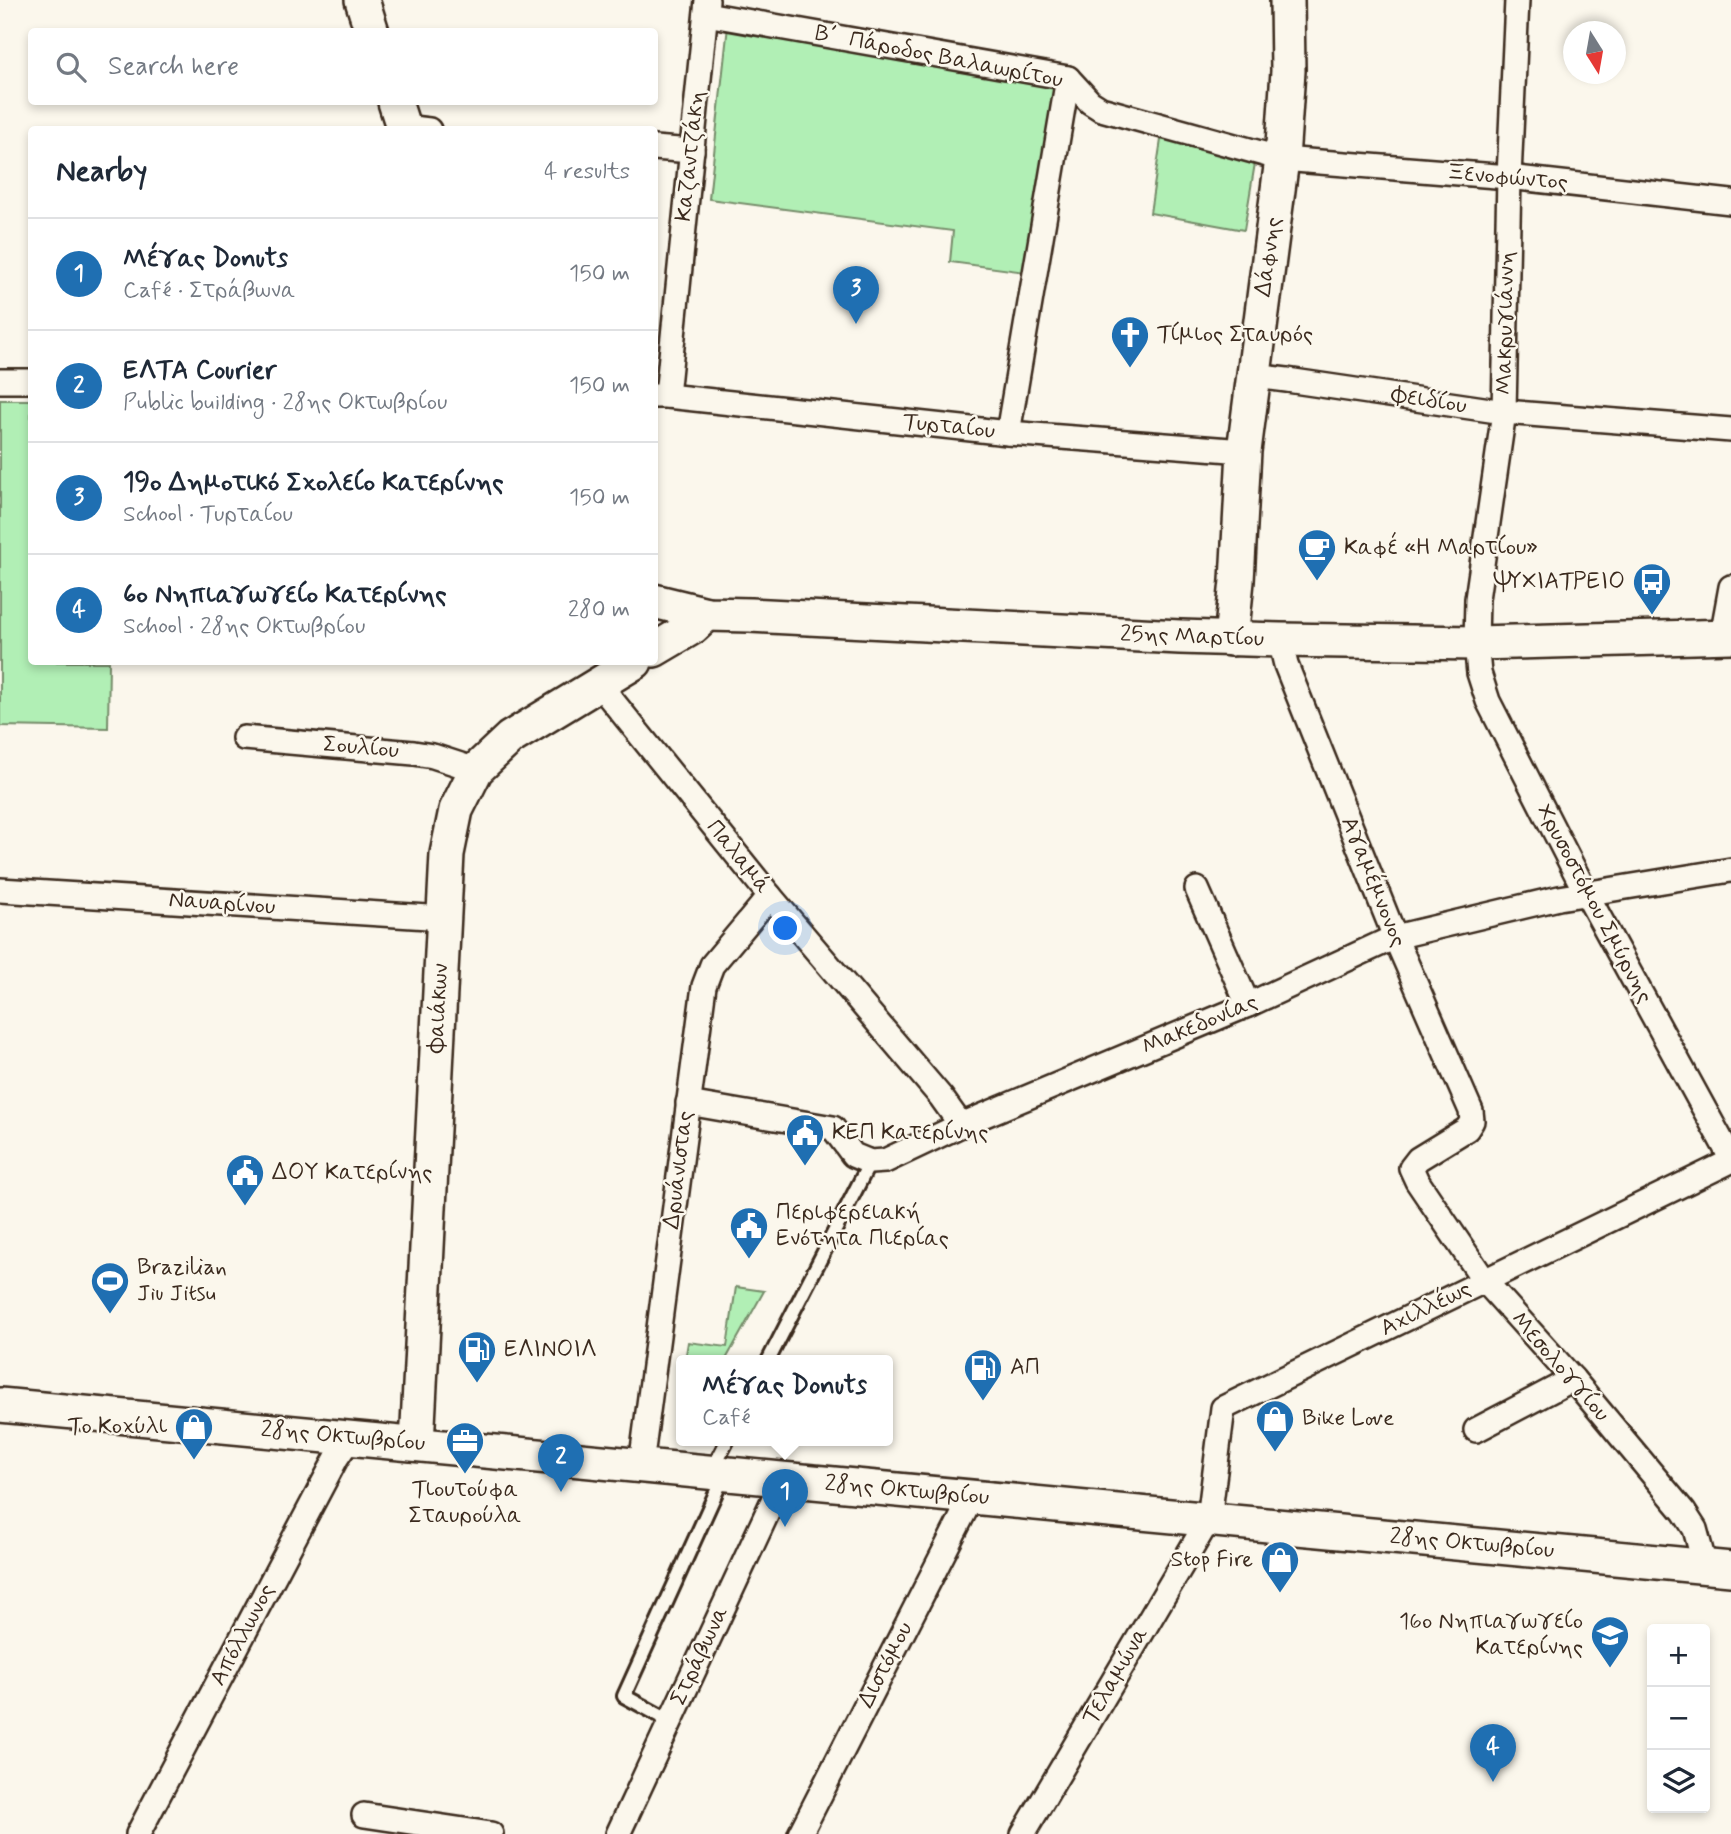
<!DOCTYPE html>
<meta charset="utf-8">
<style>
body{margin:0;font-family:Mynerve,sans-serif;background:#f6f6f7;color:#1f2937}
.controls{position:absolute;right:21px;bottom:21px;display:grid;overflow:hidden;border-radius:7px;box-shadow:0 4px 10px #0003}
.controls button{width:63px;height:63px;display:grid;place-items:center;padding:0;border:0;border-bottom:2px solid #e0e1e3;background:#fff;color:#1f2937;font:35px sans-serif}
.compass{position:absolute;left:1563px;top:21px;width:63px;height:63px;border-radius:50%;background:#fff;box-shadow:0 4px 10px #0003;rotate:169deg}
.you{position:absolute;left:786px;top:929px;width:24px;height:24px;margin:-18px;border:5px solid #fff;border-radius:50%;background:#1a73e8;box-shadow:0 0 0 10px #1a73e833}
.badge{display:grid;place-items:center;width:46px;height:46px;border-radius:50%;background:#1f6fb2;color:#fff;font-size:23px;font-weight:700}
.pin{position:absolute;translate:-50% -58px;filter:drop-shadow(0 2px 4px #0008)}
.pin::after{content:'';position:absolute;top:37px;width:24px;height:21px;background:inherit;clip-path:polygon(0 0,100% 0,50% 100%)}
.popup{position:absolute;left:676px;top:1355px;width:217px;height:91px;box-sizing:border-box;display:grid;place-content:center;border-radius:7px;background:#fff;filter:drop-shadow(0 2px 5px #0005);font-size:23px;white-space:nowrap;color:#747a83}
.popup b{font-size:26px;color:#1f2937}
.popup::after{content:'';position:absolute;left:50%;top:100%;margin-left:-14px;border:14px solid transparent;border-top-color:#fff}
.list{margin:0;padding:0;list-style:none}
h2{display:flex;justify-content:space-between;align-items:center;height:91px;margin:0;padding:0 28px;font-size:30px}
h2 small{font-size:23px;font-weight:400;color:#747a83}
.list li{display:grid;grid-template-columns:46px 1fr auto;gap:21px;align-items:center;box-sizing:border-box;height:112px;padding:0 28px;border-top:2px solid #e0e1e3}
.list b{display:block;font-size:26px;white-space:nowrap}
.list p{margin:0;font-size:23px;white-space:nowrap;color:#747a83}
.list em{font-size:23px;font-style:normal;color:#747a83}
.icon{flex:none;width:38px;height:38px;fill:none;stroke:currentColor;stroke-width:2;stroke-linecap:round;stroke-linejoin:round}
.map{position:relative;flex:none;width:1731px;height:1834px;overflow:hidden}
.search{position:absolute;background:#fff;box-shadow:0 4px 10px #0003;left:28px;top:28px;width:630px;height:77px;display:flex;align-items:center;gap:18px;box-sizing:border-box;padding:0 24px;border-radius:7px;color:#747a83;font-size:26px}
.panel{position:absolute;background:#fff;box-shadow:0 4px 10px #0003;left:28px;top:126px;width:630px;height:539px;border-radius:7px}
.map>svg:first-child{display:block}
.green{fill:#b1efb5;stroke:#768c6a;stroke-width:2}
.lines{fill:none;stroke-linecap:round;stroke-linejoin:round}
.lane-casing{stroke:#3b2a1e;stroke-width:18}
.street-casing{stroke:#3b2a1e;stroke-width:28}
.secondary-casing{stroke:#3b2a1e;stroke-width:38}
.lane{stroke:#fbf7ec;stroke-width:12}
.street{stroke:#fbf7ec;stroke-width:23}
.secondary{stroke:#fbf7ec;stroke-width:33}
.labels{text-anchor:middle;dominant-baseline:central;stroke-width:5;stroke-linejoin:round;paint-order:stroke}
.street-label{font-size:23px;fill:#3b2a1e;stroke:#fbf7ec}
.poi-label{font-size:23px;fill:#3b2a1e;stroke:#fbf7ec;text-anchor:start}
</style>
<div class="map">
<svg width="1731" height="1834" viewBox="0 0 1731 1834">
<rect width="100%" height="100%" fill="#fbf7ec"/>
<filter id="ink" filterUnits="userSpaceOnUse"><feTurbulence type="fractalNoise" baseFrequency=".0143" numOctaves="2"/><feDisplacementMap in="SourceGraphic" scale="14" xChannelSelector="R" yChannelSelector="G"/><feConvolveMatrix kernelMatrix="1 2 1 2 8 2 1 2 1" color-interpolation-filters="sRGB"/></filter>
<g filter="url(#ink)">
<g class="green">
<polygon points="728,26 1055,83 1025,272 950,262 953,231 709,199"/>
<polygon points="1162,133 1256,157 1244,230 1150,213"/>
<polygon points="0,400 31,400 32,662 109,662 108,728 0,726"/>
<polygon points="736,1287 764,1291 725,1361 685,1361 688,1342 727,1347"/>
</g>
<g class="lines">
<g class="lane-casing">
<g id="lane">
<polyline points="768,1361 870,1162"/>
<polyline points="711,1472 727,1441"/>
<polyline points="670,1721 624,1696 723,1477"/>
</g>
</g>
<g class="street-casing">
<g id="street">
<polyline points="1517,0 1509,177 1504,412 1477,599 1476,643 1479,673 1488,701 1586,893 1731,1158"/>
<polyline points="706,14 1068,78 1090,102 1101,109 1282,159 1509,177 1731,202"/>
<polyline points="404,127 429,130"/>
<polyline points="654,148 692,151"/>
<polyline points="1254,376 1287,380 1504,412 1731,430"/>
<polyline points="0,381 32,381"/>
<polyline points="654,396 667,396 1008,433 1244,451"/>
<polyline points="667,396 707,0"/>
<polyline points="1008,433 1068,78"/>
<polyline points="1722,636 1731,587"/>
<polyline points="1280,640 1286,665 1395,937 1471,1111 1472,1121 1467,1129 1418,1159 1411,1168 1417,1181 1484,1280 1573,1379 1684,1512 1695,1529 1705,1566"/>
<polyline points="598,683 770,896 941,1097 961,1125"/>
<polyline points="244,738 414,753 433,756 476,770"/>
<polyline points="1197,889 1248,1005"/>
<polyline points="0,890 444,918"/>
<polyline points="688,1103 833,1128 853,1155 870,1162 885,1161 961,1125 1248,1005 1395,937 1559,898 1731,870"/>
<polyline points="1476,1430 1573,1379"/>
<polyline points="641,1465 704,986 712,965 770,896"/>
<polyline points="364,1815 491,1834"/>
<polyline points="138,1834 337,1457 350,1438"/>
<polyline points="618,1834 783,1479"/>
<polyline points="800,1834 972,1497"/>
<polyline points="1023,1834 1209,1519 1223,1408 1731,1161"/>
</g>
</g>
<g class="secondary-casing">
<g id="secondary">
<polyline points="362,0 372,32"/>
<polyline points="395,102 404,130"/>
<polyline points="654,601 707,614 750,615 1180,637 1280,640 1476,643 1731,636"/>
<polyline points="1231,639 1237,581 1244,451 1282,159 1288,71 1287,0"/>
<polyline points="654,650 693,627 707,614"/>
<polyline points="0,1405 1731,1569"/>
<polyline points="417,1444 447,854 456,810 476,770 510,738 635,662"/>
</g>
</g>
<use href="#lane" class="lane"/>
<use href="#street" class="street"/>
<use href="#secondary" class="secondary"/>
</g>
</g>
<defs>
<g id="church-pin" transform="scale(2.0125)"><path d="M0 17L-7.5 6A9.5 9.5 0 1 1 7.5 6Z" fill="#1f6fb2" stroke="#fbf7ec"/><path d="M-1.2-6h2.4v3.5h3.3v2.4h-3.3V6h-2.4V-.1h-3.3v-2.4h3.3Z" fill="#fff"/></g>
<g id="cafe-pin" transform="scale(2.0125)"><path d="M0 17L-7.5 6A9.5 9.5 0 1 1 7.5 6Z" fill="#1f6fb2" stroke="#fbf7ec"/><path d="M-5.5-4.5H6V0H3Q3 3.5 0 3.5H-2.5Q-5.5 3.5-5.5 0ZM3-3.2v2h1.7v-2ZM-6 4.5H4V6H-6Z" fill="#fff"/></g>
<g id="bus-pin" transform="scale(2.0125)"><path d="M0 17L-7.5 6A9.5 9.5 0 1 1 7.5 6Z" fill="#1f6fb2" stroke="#fbf7ec"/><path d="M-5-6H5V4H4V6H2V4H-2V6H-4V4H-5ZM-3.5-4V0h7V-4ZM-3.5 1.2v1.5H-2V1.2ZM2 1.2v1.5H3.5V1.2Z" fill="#fff"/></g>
<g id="civic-pin" transform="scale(2.0125)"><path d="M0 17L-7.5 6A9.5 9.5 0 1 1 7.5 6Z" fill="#1f6fb2" stroke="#fbf7ec"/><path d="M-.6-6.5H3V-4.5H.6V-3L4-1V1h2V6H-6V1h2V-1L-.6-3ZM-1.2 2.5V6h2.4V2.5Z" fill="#fff"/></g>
<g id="stadium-pin" transform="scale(2.0125)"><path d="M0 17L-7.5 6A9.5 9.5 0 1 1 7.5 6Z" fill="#1f6fb2" stroke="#fbf7ec"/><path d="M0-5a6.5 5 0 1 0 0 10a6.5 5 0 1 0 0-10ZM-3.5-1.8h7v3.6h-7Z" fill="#fff"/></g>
<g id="fuel-pin" transform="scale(2.0125)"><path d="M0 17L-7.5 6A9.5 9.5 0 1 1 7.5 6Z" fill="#1f6fb2" stroke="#fbf7ec"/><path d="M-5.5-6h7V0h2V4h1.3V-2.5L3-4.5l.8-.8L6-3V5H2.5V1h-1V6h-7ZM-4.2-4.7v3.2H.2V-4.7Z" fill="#fff"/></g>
<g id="shop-pin" transform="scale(2.0125)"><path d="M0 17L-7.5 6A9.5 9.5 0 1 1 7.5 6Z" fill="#1f6fb2" stroke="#fbf7ec"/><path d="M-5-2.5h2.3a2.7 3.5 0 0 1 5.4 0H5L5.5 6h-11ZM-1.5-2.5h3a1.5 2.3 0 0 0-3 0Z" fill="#fff"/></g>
<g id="office-pin" transform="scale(2.0125)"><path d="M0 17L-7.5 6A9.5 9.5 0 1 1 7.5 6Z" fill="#1f6fb2" stroke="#fbf7ec"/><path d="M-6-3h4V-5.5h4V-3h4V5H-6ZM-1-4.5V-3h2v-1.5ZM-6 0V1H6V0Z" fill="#fff"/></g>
<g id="school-pin" transform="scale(2.0125)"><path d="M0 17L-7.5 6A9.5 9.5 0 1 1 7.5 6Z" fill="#1f6fb2" stroke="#fbf7ec"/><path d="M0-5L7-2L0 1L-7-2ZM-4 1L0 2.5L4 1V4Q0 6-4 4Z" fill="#fff"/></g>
</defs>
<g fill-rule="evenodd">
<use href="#church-pin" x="1130" y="335"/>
<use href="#cafe-pin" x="1317" y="548"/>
<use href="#bus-pin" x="1652" y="582"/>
<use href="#civic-pin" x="805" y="1133"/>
<use href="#civic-pin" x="245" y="1173"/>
<use href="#civic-pin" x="749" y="1226"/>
<use href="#stadium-pin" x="110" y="1281"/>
<use href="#fuel-pin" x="477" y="1350"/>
<use href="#fuel-pin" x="983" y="1368"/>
<use href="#shop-pin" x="1275" y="1419"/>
<use href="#shop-pin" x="194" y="1427"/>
<use href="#office-pin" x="465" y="1441"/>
<use href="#shop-pin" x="1280" y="1560"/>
<use href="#school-pin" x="1610" y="1635"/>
</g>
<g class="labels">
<g class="street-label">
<text transform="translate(939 57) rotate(11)">Β΄ Πάροδος Βαλαωρίτου</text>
<text transform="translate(691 156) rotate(-84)">Καζαντζάκη</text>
<text transform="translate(1507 178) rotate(5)">Ξενοφώντος</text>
<text transform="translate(1269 257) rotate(-82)">Δάφνης</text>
<text transform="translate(1506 323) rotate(-89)">Μακρυγιάννη</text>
<text transform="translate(1429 401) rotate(9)">Φειδίου</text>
<text transform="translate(949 427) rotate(6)">Τυρταίου</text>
<text transform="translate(1192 637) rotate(2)">25ης Μαρτίου</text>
<text transform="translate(361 748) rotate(5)">Σουλίου</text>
<text transform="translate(738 857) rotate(51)">Παλαμά</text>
<text transform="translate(1373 882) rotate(68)">Αγαμέμνονος</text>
<text transform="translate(222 904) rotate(4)">Ναυαρίνου</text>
<text transform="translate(1594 904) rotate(62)">Χρυσοστόμου Σμύρνης</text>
<text transform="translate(439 1008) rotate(-87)">Φαιάκων</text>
<text transform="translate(1200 1025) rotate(-23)">Μακεδονίας</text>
<text transform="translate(679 1170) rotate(-83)">Δρυάνιστας</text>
<text transform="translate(1426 1309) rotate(-26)">Αχιλλέως</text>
<text transform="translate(1560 1367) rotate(49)">Μεσολογγίου</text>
<text transform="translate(343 1437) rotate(5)">28ης Οκτωβρίου</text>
<text transform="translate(907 1491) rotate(5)">28ης Οκτωβρίου</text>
<text transform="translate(1472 1544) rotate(5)">28ης Οκτωβρίου</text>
<text transform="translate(243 1635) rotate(-62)">Απόλλωνος</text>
<text transform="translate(700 1656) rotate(-65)">Στράβωνα</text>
<text transform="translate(886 1665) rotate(-63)">Διστόμου</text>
<text transform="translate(1116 1676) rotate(-60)">Τελαμώνα</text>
</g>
<g class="poi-label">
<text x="1157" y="335">Τίμιος Σταυρός</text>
<text x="1344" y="548">Καφέ «Η Μαρτίου»</text>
<text x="1625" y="582" text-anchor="end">ΨΥΧΙΑΤΡΕΙΟ</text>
<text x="832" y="1133">ΚΕΠ Κατερίνης</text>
<text x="272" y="1173">ΔΟΥ Κατερίνης</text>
<text x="776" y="1213">Περιφερειακή<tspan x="776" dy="26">Ενότητα Πιερίας</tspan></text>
<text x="137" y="1268">Brazilian<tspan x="137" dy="26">Jiu Jitsu</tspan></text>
<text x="504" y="1350">ΕΛΙΝΟΙΛ</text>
<text x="1010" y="1368">ΑΠ</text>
<text x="1302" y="1419">Bike Love</text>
<text x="167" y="1427" text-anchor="end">Το Κοχύλι</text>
<text x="465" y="1490" text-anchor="middle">Τιουτούφα<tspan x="465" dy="26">Σταυρούλα</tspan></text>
<text x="1253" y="1560" text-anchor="end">Stop Fire</text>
<text x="1583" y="1622" text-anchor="end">16ο Νηπιαγωγείο<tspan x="1583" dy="26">Κατερίνης</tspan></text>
</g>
</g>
</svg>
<div class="controls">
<button>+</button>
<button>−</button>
<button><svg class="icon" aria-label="layers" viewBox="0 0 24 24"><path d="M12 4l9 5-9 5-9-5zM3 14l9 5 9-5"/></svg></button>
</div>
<svg class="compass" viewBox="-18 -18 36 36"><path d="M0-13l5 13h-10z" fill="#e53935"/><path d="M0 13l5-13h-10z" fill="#747a83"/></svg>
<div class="you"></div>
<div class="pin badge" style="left:785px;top:1527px">1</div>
<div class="popup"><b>Μέγας Donuts</b>Café</div>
<div class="pin badge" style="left:561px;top:1492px">2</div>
<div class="pin badge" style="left:856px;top:324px">3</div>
<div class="pin badge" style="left:1493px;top:1782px">4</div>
<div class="search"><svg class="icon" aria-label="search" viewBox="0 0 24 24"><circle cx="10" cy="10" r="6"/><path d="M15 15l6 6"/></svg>Search here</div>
<section class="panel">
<h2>Nearby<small>4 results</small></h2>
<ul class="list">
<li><span class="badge">1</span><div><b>Μέγας Donuts</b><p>Café · Στράβωνα</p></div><em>150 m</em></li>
<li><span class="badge">2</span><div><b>ΕΛΤΑ Courier</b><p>Public building · 28ης Οκτωβρίου</p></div><em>150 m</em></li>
<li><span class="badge">3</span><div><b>19ο Δημοτικό Σχολείο Κατερίνης</b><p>School · Τυρταίου</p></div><em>150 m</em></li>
<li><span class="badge">4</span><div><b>6ο Νηπιαγωγείο Κατερίνης</b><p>School · 28ης Οκτωβρίου</p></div><em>280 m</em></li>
</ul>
</section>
</div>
